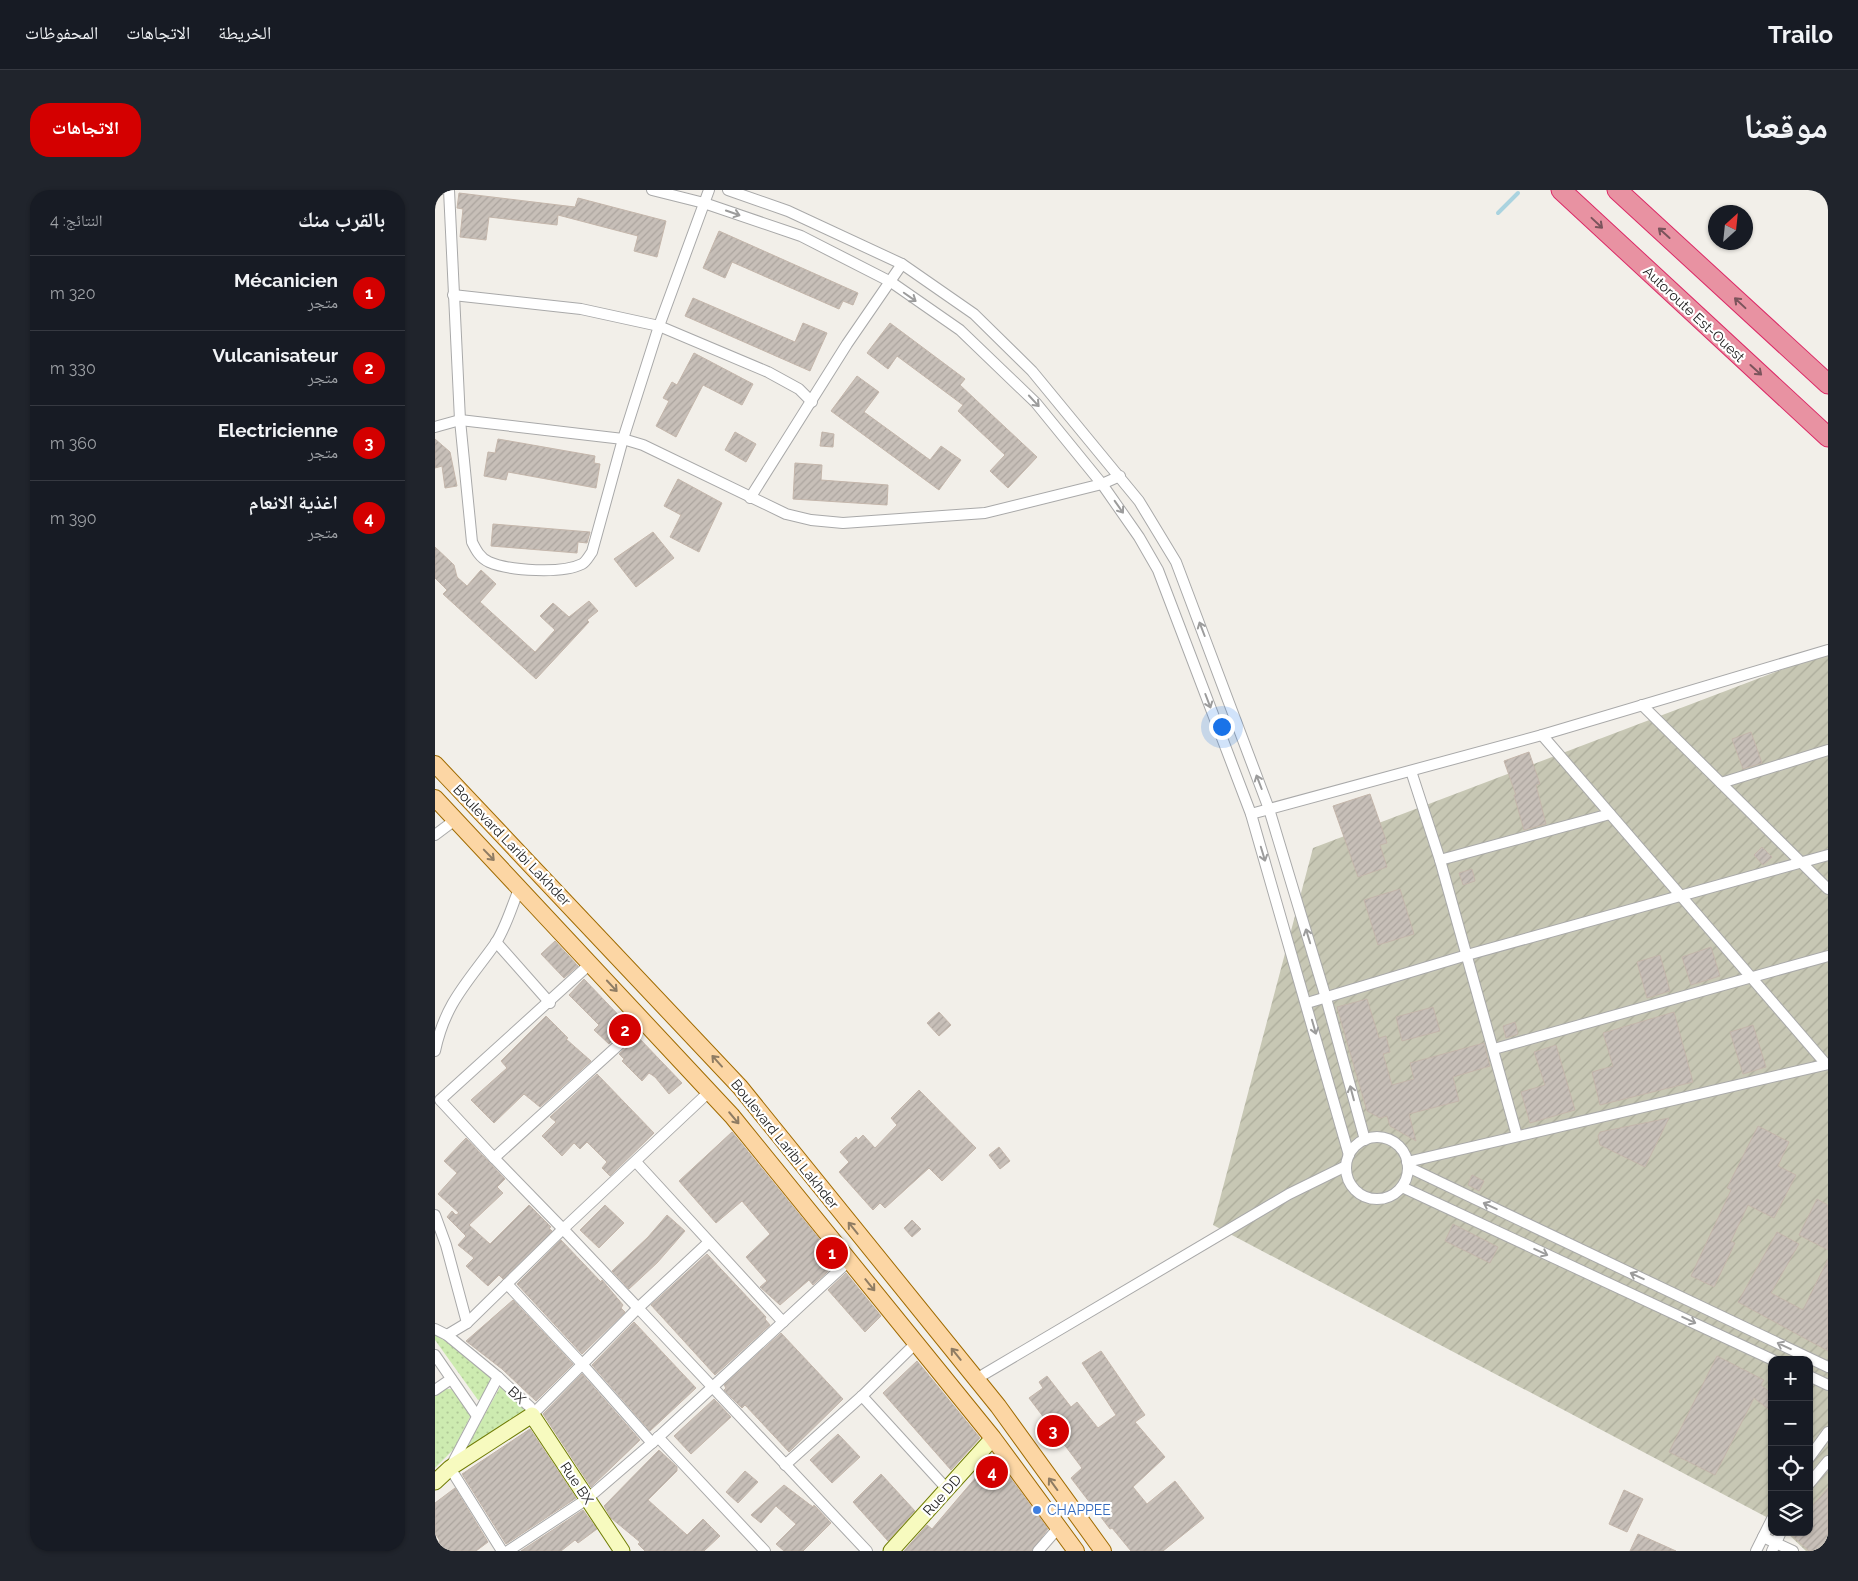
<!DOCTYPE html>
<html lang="ar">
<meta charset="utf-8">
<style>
body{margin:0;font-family:Raleway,"Noto Naskh Arabic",sans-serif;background:#20242c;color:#f1f3f6;direction:rtl}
.controls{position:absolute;right:15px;bottom:15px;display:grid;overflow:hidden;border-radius:10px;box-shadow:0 1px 4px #0004}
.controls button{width:45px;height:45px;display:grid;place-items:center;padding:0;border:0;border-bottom:1px solid #363941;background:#171b24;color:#f1f3f6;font:25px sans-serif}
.compass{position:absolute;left:1273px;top:15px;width:45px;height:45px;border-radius:50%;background:#171b24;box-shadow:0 1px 4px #0004;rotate:27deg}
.you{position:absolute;left:786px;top:536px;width:18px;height:18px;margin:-12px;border:4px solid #fff;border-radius:50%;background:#1a73e8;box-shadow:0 0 0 8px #1a73e833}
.badge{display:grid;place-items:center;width:32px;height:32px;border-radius:50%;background:#d40000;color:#fff;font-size:16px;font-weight:700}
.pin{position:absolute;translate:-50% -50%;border:2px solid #fff;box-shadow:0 1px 5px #0006}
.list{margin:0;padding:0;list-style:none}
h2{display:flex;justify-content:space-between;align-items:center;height:65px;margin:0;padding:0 20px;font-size:21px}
h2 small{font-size:16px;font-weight:400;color:#9ea1a6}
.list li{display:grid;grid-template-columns:32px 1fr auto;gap:15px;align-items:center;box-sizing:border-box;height:75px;padding:0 20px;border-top:1px solid #363941}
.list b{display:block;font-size:19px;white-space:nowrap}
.list p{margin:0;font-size:16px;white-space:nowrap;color:#9ea1a6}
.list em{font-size:16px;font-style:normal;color:#9ea1a6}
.icon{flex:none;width:28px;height:28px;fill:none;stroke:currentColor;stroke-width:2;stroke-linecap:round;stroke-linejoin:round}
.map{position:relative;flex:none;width:1393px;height:1361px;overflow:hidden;direction:ltr;border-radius:20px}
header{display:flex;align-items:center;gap:30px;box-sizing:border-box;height:70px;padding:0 25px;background:#171b24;border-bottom:1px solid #363941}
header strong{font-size:24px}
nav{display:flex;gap:28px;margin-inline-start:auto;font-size:18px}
.intro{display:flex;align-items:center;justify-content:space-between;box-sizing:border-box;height:120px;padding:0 30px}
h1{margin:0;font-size:35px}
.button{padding:12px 22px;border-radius:20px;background:#d40000;color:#fff;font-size:18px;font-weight:700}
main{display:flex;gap:30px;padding:0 30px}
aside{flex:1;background:#171b24;border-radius:20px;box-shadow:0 1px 4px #0004}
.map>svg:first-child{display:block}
.construction{fill:url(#construction-furrows)}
.grass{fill:url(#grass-dots)}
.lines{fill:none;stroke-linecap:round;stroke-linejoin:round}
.stream{stroke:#aad3df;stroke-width:4}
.building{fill:url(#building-hatch);stroke:#c4b6ab}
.street-casing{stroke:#a9a9a9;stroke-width:12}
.secondary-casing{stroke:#707d05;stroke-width:17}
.primary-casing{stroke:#a06b00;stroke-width:18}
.highway-casing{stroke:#dc2a67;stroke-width:21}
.street{stroke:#fff;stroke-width:10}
.secondary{stroke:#f7fabf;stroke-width:15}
.primary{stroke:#fcd6a4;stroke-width:16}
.highway{stroke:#e892a2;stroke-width:19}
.oneway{stroke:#9c9c9c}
.oneway2{stroke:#7b545c}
.oneway3{stroke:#8f7c63}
.shop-dot{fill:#3f7fe0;stroke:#fff;stroke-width:2}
.labels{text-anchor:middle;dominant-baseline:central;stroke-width:4.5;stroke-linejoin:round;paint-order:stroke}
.street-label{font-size:14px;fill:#222;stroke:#fff}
.shop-label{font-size:14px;fill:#366cbe;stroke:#fff;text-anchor:start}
</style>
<header>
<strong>Trailo</strong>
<nav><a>الخريطة</a><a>الاتجاهات</a><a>المحفوظات</a></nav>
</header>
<div class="intro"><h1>موقعنا</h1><a class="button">الاتجاهات</a></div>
<main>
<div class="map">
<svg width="1393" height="1361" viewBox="0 0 1393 1361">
<defs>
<pattern id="construction-furrows" width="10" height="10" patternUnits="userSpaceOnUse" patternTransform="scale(1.25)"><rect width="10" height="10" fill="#c7c7b4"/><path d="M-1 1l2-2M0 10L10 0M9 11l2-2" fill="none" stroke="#abab9a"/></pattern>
<pattern id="grass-dots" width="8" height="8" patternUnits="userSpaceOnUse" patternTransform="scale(1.25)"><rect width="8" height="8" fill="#cdebb0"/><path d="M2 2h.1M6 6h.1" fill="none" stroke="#b0c997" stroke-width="1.8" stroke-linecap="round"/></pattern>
<pattern id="building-hatch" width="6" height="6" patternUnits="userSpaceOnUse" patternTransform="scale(1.25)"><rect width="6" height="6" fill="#c7bfb8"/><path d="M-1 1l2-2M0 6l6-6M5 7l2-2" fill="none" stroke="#aba49e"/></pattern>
</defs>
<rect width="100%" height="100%" fill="#f2efe9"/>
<polygon class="construction" points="1393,462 1393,1361 1371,1361 1351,1342 1374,1342 1374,1170 1337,1170 1337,1330 778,1035 878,658"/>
<g class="grass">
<polygon points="0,1144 60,1186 47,1209 43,1210 0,1150"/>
<polygon points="65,1197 93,1222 30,1260"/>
<polygon points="9,1199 18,1199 37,1223 19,1259 0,1278 0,1206"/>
</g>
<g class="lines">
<polyline class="stream" points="1063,23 1083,3"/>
</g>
<g class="building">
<polygon points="24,3 140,17 143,8 231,31 222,67 199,61 203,46 123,25 122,35 54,27 51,50 25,47 28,19 22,18"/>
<polygon points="284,41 423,103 418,115 408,111 404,119 297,72 290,88 268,78"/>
<polygon points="258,108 360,152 368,133 392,143 375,181 250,126"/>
<polygon points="455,133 530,189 525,195 602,267 573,298 555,281 570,265 523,221 528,215 462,166 453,179 432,163"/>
<polygon points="259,163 318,194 307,215 268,195 241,247 221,236 234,211 228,208 237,192 242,195"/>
<polygon points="422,186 444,202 429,222 495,270 506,256 526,270 504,300 396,221"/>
<polygon points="300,242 321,254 311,272 290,260"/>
<polygon points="387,242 399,244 398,257 385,256"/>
<polygon points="0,249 15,262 22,296 10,298 7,276 0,278"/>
<polygon points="63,249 160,266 159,273 165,274 161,298 73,282 71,290 49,286 53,262 60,263"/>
<polygon points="360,273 387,275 386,290 453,295 452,315 358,309"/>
<polygon points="243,289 287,313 264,362 235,347 246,325 229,316"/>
<polygon points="58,334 155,342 152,353 143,352 142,363 56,356"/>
<polygon points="218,342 239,368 201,397 179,369"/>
<polygon points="0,357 19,375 22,387 32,396 46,380 61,394 45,412 100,462 120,440 105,426 118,413 134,427 154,411 163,421 152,430 154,432 101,489 8,404 12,400 0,388"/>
<polygon points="1316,542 1327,573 1308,579 1297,549"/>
<polygon points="1094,562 1105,594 1101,595 1111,634 1089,640 1079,605 1081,605 1069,571"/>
<polygon points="935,604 952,653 945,655 952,677 923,687 898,616"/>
<polygon points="1327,657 1337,667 1328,675 1319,665"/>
<polygon points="1037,679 1040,691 1028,695 1024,683"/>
<polygon points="965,699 979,744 943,755 929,710"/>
<polygon points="120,751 143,776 129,788 106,764"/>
<polygon points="1276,757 1285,786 1256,795 1247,767"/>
<polygon points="1225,765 1235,801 1212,808 1202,772"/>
<polygon points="149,789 194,836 174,854 159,840 164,835 134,805"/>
<polygon points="932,809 944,848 951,846 955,862 948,864 957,895 979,889 975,873 1049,853 1055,876 1018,887 1024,911 974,924 981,951 955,936 952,926 945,928 932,921 902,817"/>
<polygon points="998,817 1005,841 967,851 961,827"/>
<polygon points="504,822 516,835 504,846 492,833"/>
<polygon points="1239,822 1258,892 1165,915 1157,882 1178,876 1168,843"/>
<polygon points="111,826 133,848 131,849 156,871 105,917 89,904 59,933 36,910 72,878 66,871"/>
<polygon points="1080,832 1083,844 1071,848 1068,836"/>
<polygon points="1318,835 1331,877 1308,884 1295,842"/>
<polygon points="203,847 247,893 234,904 220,887 214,883 207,891 187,871 189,869 184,864"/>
<polygon points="1121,855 1140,920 1095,933 1086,902 1110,895 1099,862"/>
<polygon points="162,884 219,943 175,986 167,978 172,972 152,952 145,959 139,953 127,966 107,946 121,932 115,927"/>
<polygon points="484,900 541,958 507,991 494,978 450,1018 445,1013 438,1020 404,982 414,972 405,962 421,947 423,950 428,945 440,958 462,935 456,928"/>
<polygon points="1234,928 1210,977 1165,955 1163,946 1165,942"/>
<polygon points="1323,936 1354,952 1343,976 1361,985 1339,1028 1313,1015 1296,1051 1300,1053 1279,1097 1256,1086 1296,1000 1292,998"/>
<polygon points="297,942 403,1072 378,1095 374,1090 345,1115 325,1097 332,1091 311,1067 335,1044 307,1011 281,1033 244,991"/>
<polygon points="31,948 70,989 62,997 68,1003 34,1035 55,1054 94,1015 116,1037 114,1038 117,1041 68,1089 64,1085 53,1096 31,1076 39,1068 23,1055 31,1046 12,1027 17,1021 21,1025 24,1023 3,1004 22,983 9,971"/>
<polygon points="564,957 575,971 565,979 554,965"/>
<polygon points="1037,985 1049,991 1044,1001 1033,995"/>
<polygon points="1382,1009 1393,1015 1393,1060 1364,1045"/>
<polygon points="170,1015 189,1033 164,1058 145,1040"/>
<polygon points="232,1025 250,1041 222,1073 194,1099 177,1081 213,1047"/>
<polygon points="477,1030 486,1039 477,1047 469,1038"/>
<polygon points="1018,1034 1063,1057 1055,1073 1010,1051"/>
<polygon points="1342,1042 1364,1054 1336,1103 1368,1120 1393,1069 1393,1161 1303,1112"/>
<polygon points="126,1050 166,1092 167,1090 188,1115 186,1118 190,1122 147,1164 82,1094"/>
<polygon points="272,1064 331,1127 330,1129 335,1135 280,1185 216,1115"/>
<polygon points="411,1083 446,1126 430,1142 393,1100"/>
<polygon points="78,1110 138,1174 101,1211 67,1179 31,1151"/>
<polygon points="199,1132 261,1198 215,1241 157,1175"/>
<polygon points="346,1143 408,1209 354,1262 310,1215 307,1218 289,1200 291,1198 289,1195"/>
<polygon points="666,1161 710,1225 700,1232 730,1267 698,1297 712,1314 740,1291 769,1328 728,1361 696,1361 677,1338 675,1339 636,1288 647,1278 594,1208 608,1198 604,1192 612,1186 636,1217 642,1212 663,1238 681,1225 647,1173"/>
<polygon points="1282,1166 1329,1190 1326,1195 1337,1204 1337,1222 1319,1208 1280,1285 1234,1262"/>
<polygon points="482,1171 545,1248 516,1280 448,1203"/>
<polygon points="147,1184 205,1250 156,1297 108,1224"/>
<polygon points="279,1209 296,1227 256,1264 239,1246"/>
<polygon points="95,1239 141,1308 71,1354 27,1284"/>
<polygon points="403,1244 425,1267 397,1293 375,1270"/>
<polygon points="224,1260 242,1277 242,1281 213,1310 252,1345 268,1329 285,1346 269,1361 210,1361 203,1354 205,1352 176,1328 169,1316"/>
<polygon points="559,1266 613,1339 596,1361 469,1361 492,1335 497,1339"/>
<polygon points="310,1281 323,1292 303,1313 291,1302"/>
<polygon points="446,1284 480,1321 453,1351 418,1312"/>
<polygon points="349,1295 378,1317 379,1315 396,1333 368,1361 349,1361 341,1354 361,1334 341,1316 326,1333 316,1325"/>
<polygon points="20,1298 53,1352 41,1361 0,1361 0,1355 5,1351 0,1343 0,1313"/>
<polygon points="1393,1298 1393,1361 1374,1361 1353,1342 1374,1342 1374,1319"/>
<polygon points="1189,1300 1208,1309 1192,1342 1174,1334"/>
<polygon points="148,1320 162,1339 143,1353 140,1350 126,1361 86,1361"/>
<polygon points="1203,1344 1241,1361 1195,1361"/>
</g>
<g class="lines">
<g class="street-casing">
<g id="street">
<path d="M14 0 25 230 37 352C41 360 45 368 54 372 75 381 127 384 147 374 151 372 154 366 157 362L188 249 224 136 274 0"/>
<polyline points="217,0 269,13 366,46 456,92 525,140 601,213 667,294 704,347 723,380 816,624 914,965"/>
<polyline points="293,0 353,21 467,74 539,124 597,181 704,311 741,372 834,619 891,808 930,950"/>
<polyline points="18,105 146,119 224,136 333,182 364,199 377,212"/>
<polyline points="0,237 25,230 188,249 208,255 351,324 376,330 408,333 550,323 667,294 685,286"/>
<polyline points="315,308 412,154 467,74"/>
<polyline points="1207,515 1393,699"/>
<polyline points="1107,545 1391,874"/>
<polyline points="976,581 1005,670 1082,946"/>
<polyline points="1286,593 1393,560"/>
<polyline points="816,624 1107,545 1393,460"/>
<polyline points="0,645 20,630"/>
<polyline points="1005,670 1175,624"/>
<polyline points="61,752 115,813"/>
<polyline points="872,813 1032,765 1393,665"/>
<polyline points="1059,859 1393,766"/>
<path d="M0 861C10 813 33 792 60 754 71 738 77 715 85 697"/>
<circle cx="942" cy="978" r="31"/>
<polyline points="59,968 5,910 156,773"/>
<polyline points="201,972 348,1132"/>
<polyline points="972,972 1393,874"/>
<polyline points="973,977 1393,1177"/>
<polyline points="967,997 1338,1170"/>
<polyline points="0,1025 11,1055 32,1133"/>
<polyline points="274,1052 203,1118 128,1039 275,901"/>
<polyline points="72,1094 147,1174 217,1253"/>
<polyline points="0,1139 12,1145 63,1187 95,1217 97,1225"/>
<polyline points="12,1145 32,1133 128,1039 59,968 210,831"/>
<polyline points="0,1165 42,1226"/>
<polyline points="1374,1186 1393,1195"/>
<polyline points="63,1187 15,1278 67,1361"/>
<polyline points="541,1189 854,1004 911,976"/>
<polyline points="0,1200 16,1189"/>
<polyline points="427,1206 512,1299"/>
<polyline points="97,1225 203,1118 432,1361"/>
<polyline points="223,1247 330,1361"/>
<polyline points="1374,1268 1393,1242"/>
<polyline points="350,1275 427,1206 481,1153"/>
<polyline points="1374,1294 1393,1271"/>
<polyline points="1328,1347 1358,1361"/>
<polyline points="73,1361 152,1309 217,1253 415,1070"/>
<polyline points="603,1361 624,1337"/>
<polyline points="1321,1361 1337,1329"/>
<polyline points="1337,1361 1346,1342"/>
</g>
</g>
<g class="secondary-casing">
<g id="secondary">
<polyline points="0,1292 15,1278 97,1225 187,1361"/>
<polyline points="456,1361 558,1248"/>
</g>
</g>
<g class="primary-casing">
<g id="primary">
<polyline points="0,574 305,897 563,1216 668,1361"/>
<polyline points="0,608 297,926 558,1248 641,1361"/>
</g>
</g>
<g class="highway-casing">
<g id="highway">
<polyline points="1126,0 1393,247"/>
<polyline points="1182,0 1393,194"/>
</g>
</g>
<use href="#street" class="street"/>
<use href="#secondary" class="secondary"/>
<use href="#primary" class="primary"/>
<use href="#highway" class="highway"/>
</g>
<defs><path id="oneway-shaft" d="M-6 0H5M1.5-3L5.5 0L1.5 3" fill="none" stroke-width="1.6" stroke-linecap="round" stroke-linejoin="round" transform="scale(1.25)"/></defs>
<g class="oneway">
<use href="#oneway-shaft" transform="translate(298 23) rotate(19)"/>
<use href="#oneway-shaft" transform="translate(475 107) rotate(35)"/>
<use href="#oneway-shaft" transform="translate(599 211) rotate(47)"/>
<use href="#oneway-shaft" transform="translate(684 317) rotate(55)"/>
<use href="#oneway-shaft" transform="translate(767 439) rotate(-111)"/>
<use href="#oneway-shaft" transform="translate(773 511) rotate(69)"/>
<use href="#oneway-shaft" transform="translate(824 592) rotate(-111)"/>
<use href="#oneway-shaft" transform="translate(828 664) rotate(73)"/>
<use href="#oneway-shaft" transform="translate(873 746) rotate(-107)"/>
<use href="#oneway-shaft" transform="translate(879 837) rotate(74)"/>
<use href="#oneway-shaft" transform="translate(917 903) rotate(-105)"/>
<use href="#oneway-shaft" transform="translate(1055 1016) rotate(-155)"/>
<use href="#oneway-shaft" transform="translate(1106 1062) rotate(25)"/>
<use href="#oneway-shaft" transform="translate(1202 1086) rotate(-155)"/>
<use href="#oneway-shaft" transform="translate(1254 1130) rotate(25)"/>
<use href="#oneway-shaft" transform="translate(1349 1156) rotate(-155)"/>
</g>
<g class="oneway2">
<use href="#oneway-shaft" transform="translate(1162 33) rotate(43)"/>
<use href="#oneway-shaft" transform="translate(1229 43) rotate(-138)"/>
<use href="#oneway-shaft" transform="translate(1305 113) rotate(-137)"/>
<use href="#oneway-shaft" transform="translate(1321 180) rotate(42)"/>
</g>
<g class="oneway3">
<use href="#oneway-shaft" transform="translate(54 665) rotate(46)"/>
<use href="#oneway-shaft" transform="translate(177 796) rotate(47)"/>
<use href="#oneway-shaft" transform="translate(282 871) rotate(-132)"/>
<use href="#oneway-shaft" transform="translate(299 928) rotate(50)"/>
<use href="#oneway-shaft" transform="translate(418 1038) rotate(-129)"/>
<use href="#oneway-shaft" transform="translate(435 1095) rotate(51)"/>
<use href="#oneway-shaft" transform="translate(521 1164) rotate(-129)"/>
<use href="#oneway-shaft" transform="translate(618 1294) rotate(-126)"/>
</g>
<circle class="shop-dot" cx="602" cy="1320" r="5"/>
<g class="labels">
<g class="street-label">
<text transform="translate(1259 124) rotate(43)">Autoroute Est-Ouest</text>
<text transform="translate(77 655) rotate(46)">Boulevard Laribi Lakhder</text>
<text transform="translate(350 954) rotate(51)">Boulevard Laribi Lakhder</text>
<text transform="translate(82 1205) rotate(43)">BX</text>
<text transform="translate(142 1293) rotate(56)">Rue BX</text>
<text transform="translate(507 1305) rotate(-48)">Rue DD</text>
</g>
<g class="shop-label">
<text x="612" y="1320">CHAPPEE</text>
</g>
</g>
</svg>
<div class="controls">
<button>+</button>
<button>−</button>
<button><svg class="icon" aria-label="locate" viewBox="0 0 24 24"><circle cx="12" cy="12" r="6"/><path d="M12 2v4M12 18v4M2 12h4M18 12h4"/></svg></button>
<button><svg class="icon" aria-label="layers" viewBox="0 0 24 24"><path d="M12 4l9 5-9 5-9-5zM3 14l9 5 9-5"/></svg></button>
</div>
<svg class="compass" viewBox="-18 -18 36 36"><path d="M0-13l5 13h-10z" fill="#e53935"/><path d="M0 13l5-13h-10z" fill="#9ea1a6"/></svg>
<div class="you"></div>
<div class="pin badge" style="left:397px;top:1063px">1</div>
<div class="pin badge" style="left:190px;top:840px">2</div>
<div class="pin badge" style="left:618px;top:1241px">3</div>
<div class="pin badge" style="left:557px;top:1282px">4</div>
</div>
<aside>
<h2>بالقرب منك<small>النتائج: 4</small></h2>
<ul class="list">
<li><span class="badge">1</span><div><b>Mécanicien</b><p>متجر</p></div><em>320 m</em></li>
<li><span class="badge">2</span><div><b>Vulcanisateur</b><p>متجر</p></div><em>330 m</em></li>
<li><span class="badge">3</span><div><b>Electricienne</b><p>متجر</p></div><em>360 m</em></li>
<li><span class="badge">4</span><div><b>اغذية الانعام</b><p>متجر</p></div><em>390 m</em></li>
</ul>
</aside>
</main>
